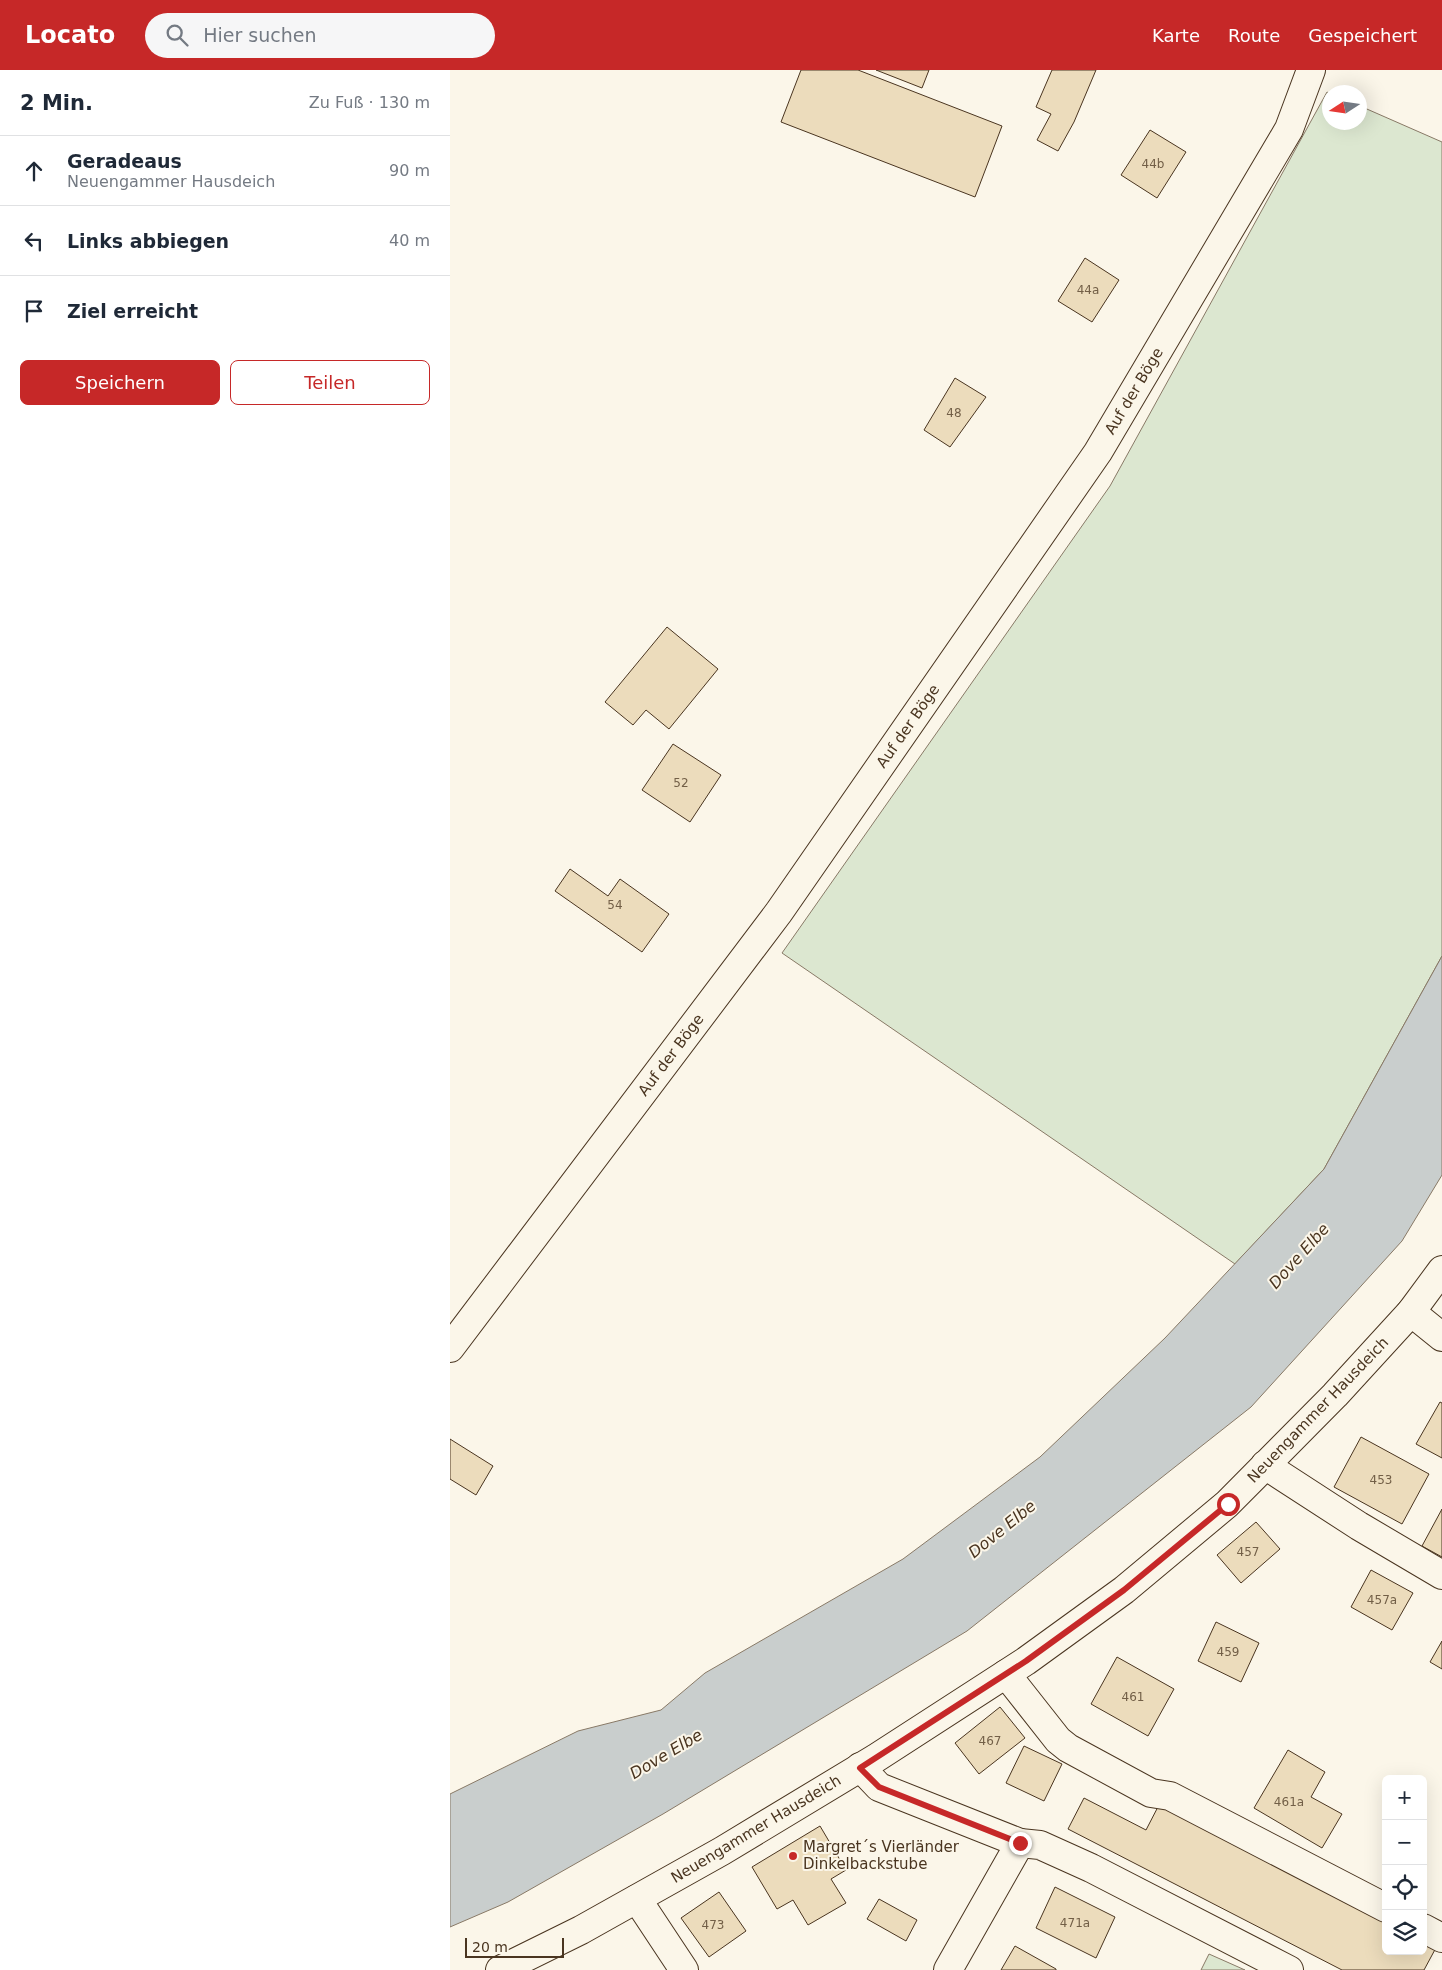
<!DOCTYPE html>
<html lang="de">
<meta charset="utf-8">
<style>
body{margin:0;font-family:"DejaVu Sans",sans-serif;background:#f6f6f7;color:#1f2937}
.controls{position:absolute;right:15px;bottom:15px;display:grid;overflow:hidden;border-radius:8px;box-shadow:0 5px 20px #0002}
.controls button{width:45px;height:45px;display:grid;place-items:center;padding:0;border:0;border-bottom:1px solid #e0e1e3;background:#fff;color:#1f2937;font:25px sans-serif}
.compass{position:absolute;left:872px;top:15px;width:45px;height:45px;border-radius:50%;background:#fff;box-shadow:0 5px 20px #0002;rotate:258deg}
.scale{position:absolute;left:15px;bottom:12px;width:99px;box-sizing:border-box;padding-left:5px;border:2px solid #4a3520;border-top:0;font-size:14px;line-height:18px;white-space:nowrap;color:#4a3520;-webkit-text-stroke:4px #fbf6e9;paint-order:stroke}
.stop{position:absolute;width:15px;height:15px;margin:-11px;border:4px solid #c62828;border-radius:50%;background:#fff}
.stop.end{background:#c62828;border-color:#fff;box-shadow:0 1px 5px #0008}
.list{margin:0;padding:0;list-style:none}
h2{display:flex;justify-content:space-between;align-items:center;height:65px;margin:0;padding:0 20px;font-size:21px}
h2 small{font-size:16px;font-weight:400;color:#747a83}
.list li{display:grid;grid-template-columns:32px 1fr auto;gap:15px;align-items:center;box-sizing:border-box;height:70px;padding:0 20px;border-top:1px solid #e0e1e3}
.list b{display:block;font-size:19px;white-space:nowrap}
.list p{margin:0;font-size:16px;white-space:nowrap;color:#747a83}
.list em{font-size:16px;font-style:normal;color:#747a83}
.actions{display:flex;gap:10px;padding:15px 20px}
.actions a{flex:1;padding:11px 0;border:1px solid #c62828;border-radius:8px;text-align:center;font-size:18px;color:#c62828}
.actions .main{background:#c62828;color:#fff}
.icon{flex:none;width:28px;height:28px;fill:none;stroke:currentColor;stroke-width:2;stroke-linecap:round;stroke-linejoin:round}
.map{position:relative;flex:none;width:992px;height:1900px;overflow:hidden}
header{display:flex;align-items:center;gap:30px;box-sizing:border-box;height:70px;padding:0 25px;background:#c62828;color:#fff}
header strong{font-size:24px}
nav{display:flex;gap:28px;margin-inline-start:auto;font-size:18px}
.search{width:350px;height:45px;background:#f6f6f7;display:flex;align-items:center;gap:12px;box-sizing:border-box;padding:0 18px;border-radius:28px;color:#747a83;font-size:19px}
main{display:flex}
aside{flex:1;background:#fff}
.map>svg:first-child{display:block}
.green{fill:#dce7d0;stroke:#887966}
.water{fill:#c9cecd;stroke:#887966}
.building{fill:#ecdcbc;stroke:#4a3520}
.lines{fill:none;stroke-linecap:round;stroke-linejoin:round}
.minor-casing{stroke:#4a3520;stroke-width:30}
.minor{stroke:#fbf6e9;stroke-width:28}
.route{stroke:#c62828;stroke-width:6}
.poi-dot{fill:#c62828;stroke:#fbf6e9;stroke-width:2}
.labels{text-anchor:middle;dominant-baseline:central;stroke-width:4;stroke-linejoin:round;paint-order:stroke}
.number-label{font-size:12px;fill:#725f47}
.street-label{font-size:15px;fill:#4a3520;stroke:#fbf6e9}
.poi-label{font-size:15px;fill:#4a3520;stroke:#fbf6e9;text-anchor:start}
.water-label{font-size:16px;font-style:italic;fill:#4a3520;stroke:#fbf6e9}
</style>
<header>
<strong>Locato</strong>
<div class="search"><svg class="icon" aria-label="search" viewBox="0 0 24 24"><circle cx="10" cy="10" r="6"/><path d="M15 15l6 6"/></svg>Hier suchen</div>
<nav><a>Karte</a><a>Route</a><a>Gespeichert</a></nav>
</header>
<main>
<aside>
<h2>2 Min.<small>Zu Fuß · 130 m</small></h2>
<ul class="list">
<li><svg class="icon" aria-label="ahead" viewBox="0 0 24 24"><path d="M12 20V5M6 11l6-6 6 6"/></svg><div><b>Geradeaus</b><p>Neuengammer Hausdeich</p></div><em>90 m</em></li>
<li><svg class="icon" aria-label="left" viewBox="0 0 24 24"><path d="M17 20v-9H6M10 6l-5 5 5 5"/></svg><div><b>Links abbiegen</b></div><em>40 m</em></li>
<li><svg class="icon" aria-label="arrive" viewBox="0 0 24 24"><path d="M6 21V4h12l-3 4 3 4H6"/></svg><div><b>Ziel erreicht</b></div></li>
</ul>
<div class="actions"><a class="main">Speichern</a><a>Teilen</a></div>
</aside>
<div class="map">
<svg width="992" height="1900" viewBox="0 0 992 1900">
<rect width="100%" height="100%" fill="#fbf6e9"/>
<g class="green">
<polygon points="877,22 879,23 879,52 909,52 910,36 992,72 992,886 874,1099 785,1194 332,883 660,416"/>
<polygon points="759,1884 795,1900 751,1900"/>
</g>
<polygon class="water" points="992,886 992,1105 952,1171 801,1337 517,1561 213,1744 58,1832 0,1857 0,1724 128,1661 211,1640 255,1603 453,1489 590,1387 715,1268 874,1099"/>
<g class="building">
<polygon points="351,0 408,0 552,56 525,127 331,52"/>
<polygon points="426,0 479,0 472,18"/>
<polygon points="602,0 646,0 624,52 608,81 587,70 601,44 586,37"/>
<polygon points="700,60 736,82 707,128 671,105"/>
<polygon points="635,188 669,210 642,252 608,231"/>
<polygon points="505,308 536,327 500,377 474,360"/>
<polygon points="217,557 268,599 219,659 196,640 183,655 155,632"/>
<polygon points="223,674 271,705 240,752 192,720"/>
<polygon points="120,799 158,826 170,809 219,844 192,882 105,821"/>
<polygon points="990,1332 992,1333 992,1388 966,1374"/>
<polygon points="911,1367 979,1404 952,1454 884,1417"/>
<polygon points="0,1369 43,1396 26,1425 0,1409"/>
<polygon points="992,1439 992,1487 972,1476"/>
<polygon points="806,1452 830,1479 791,1513 767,1485"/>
<polygon points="921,1500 963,1523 942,1560 901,1537"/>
<polygon points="766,1552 809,1573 791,1612 748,1591"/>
<polygon points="992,1571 992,1599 980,1592"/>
<polygon points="667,1587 724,1619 698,1666 641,1634"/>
<polygon points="550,1637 575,1668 529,1704 505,1673"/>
<polygon points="574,1676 612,1694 594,1731 556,1713"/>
<polygon points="838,1680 875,1702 861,1727 892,1744 872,1778 804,1738"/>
<polygon points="634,1728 696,1760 711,1731 936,1847 936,1881 973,1881 973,1866 988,1874 974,1900 892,1900 618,1759"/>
<polygon points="370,1756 396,1800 381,1809 396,1833 358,1855 343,1830 327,1839 302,1797"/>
<polygon points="605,1817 665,1847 646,1888 586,1858"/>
<polygon points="269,1822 296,1861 259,1887 231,1848"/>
<polygon points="429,1829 467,1850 456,1871 417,1849"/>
<polygon points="565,1876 606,1899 606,1900 551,1900"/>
</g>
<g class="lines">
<g class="minor-casing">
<g id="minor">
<polyline points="961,1242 992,1267"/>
<polyline points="0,1278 329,842 648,382 839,59 861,0"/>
<polyline points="815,1395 909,1456 992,1505"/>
<polyline points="556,1604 608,1670 618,1678 701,1723 720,1726 936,1838"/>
<polyline points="410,1697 429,1717 570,1773 498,1900"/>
<polyline points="570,1773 590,1775 641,1798 839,1900"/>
<polyline points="187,1829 234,1900"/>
<polyline points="973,1858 992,1868"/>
<polyline points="50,1900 131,1860 272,1781 426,1688 576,1591 674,1520 777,1434 885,1325 961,1242 992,1200"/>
</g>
</g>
<use href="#minor" class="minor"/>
</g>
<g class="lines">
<polyline class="route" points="570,1773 429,1717 410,1698 576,1591 674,1520 778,1434"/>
</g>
<circle class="poi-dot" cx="343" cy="1786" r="5"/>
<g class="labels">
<g class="number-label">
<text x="703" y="94">44b</text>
<text x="638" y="220">44a</text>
<text x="504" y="343">48</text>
<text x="231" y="713">52</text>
<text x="165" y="835">54</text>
<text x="931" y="1410">453</text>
<text x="798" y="1482">457</text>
<text x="932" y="1530">457a</text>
<text x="778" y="1582">459</text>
<text x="683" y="1627">461</text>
<text x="540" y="1671">467</text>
<text x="839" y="1732">461a</text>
<text x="625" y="1853">471a</text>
<text x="263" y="1855">473</text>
</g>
<g class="street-label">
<text transform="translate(684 321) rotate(-59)">Auf der Böge</text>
<text transform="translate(458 656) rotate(-55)">Auf der Böge</text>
<text transform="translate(221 985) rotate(-53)">Auf der Böge</text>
<text transform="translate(868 1340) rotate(-46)">Neuengammer Hausdeich</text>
<text transform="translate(306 1759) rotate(-31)">Neuengammer Hausdeich</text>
</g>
<g class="poi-label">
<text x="353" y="1777">Margret´s Vierländer<tspan x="353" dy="17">Dinkelbackstube</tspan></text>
</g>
<g class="water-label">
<text transform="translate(849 1186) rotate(-48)">Dove Elbe</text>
<text transform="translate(552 1459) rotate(-39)">Dove Elbe</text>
<text transform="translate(216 1684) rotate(-31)">Dove Elbe</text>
</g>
</g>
</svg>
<div class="controls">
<button>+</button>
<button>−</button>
<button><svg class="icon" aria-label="locate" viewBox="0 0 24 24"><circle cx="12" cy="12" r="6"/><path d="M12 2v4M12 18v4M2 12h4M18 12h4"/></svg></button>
<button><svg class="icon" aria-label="layers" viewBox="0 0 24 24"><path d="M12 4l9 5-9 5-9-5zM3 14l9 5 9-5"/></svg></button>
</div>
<svg class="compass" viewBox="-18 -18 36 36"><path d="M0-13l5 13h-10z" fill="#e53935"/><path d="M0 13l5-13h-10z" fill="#747a83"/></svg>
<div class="scale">20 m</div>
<div class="stop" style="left:778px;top:1434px"></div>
<div class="stop end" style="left:570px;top:1773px"></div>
</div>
</main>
